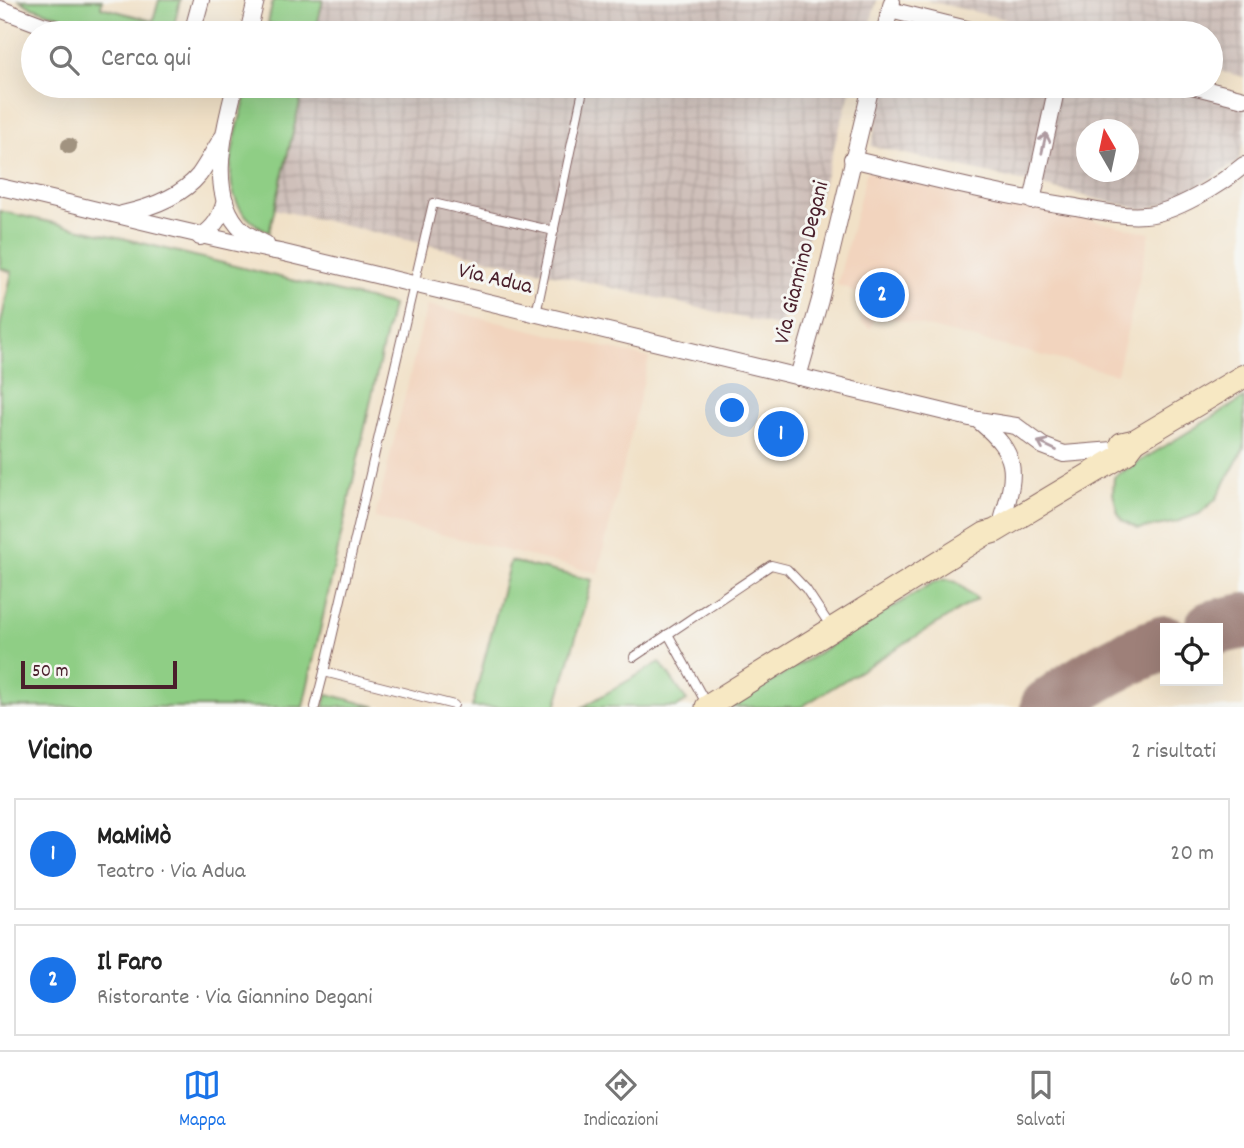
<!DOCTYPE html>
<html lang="it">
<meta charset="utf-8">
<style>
body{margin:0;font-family:Dekko,sans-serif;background:#f2f2f2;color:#222}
.controls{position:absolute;right:21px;bottom:21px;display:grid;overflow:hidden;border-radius:0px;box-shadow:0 7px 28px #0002}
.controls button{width:63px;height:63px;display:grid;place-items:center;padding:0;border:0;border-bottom:2px solid #e0e0e0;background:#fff;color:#222;font:35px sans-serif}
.compass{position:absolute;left:1076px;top:119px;width:63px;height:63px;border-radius:50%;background:#fff;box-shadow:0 7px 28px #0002;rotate:351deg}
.scale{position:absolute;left:21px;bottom:18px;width:156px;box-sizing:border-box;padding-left:7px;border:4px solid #4a1f2b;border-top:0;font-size:19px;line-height:24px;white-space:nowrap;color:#4a1f2b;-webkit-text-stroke:5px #f6f6f2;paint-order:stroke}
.you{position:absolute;left:733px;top:411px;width:24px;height:24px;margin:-18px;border:5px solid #fff;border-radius:50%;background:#1a73e8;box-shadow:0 0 0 10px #1a73e833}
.badge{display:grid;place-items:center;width:46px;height:46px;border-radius:50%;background:#1a73e8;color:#fff;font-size:23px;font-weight:700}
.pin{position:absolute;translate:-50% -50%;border:4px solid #fff;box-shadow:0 2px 7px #0006}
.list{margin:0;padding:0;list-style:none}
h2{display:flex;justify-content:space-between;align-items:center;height:91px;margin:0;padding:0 28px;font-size:30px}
h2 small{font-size:23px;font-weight:400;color:#767676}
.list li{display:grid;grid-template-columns:46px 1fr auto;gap:21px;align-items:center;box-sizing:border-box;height:112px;margin:0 14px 14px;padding:0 14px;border:2px solid #e0e0e0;border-radius:0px}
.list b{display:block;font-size:26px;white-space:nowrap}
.list p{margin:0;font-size:23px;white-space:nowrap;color:#767676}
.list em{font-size:23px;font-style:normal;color:#767676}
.icon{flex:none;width:38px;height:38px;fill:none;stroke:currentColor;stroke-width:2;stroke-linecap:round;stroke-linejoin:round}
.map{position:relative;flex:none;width:1244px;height:707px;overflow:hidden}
.search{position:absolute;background:#fff;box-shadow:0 7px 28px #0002;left:21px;right:21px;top:21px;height:77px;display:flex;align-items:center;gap:18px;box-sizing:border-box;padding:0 24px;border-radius:38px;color:#767676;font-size:26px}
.sheet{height:343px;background:#fff}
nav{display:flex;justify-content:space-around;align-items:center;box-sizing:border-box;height:98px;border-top:2px solid #e0e0e0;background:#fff;font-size:19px;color:#767676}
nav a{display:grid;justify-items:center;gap:4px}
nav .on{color:#1a73e8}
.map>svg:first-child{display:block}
.built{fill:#f2d4be}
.industrial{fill:url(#industrial-grid);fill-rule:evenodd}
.green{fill:#8fce85;stroke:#6c7658;stroke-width:2}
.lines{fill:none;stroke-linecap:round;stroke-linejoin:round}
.taxiway{stroke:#9e8079;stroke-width:56}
.lane-casing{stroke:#846362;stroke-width:10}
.street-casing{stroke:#846362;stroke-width:18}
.secondary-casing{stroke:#846362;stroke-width:25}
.lane{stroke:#fff;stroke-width:8}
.street{stroke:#fff;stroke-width:16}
.secondary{stroke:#f7e8c3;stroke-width:23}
.tree{fill:#a19380}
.oneway{stroke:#ae9aa0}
.labels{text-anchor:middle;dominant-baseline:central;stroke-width:6;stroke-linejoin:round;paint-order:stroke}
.street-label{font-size:23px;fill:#4a1f2b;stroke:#f6f6f2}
</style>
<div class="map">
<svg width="1244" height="707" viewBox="0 0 1244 707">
<defs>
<pattern id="industrial-grid" width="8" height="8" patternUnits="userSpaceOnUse" patternTransform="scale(1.75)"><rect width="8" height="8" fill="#cfc0ba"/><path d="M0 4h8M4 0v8" fill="none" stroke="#b3a5a0"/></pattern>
</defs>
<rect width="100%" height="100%" fill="#f6f6f2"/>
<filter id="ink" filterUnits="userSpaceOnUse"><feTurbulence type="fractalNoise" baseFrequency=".0143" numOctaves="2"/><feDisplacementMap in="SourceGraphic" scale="14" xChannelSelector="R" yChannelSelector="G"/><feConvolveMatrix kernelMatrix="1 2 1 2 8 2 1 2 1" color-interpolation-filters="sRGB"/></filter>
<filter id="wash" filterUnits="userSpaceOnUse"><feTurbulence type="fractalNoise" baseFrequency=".00686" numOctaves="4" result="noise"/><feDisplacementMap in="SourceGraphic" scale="28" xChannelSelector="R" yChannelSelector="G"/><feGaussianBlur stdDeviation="1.57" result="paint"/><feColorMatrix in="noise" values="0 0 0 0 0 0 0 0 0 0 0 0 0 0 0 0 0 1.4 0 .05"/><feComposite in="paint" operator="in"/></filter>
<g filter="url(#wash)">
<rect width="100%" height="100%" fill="#f1e1c7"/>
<g class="built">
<polygon points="867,171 1150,233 1117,374 875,314 871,329 861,322 860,314 863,306 859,296 848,288 837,285"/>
<polygon points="427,305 649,358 598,573 375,518"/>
</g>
<g class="industrial">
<polygon points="323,0 877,0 867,33 315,33"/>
<polygon points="925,0 1244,0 1244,77 1211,69 1211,33 1063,33"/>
<polygon points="304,86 852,86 781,327 274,209"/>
<path d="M885 86H1160L1244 105V142L1238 162 1175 200 1145 210 871 146ZM1086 130H1128V172H1086Z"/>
</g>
<g class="green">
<polygon points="20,0 102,0 101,7 153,21 159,0 180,0 174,26 170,33 134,33 83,20 68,19 29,6"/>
<polygon points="273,0 323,0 315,33 299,33 268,23"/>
<path d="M249 86H304L269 232C207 204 236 136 249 86Z"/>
<polygon points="0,211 122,238 392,305 303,707 0,707 0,327 12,272 0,268"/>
<polygon points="1244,398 1244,448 1216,499 1199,514 1173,523 1139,529 1122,520 1118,513 1113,493 1114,477"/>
<polygon points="510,561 592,580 556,707 472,707"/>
<polygon points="947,579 956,582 977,599 801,707 730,707 934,582"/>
<polygon points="660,662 687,701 677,707 583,707"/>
<polygon points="327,694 377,707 324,707"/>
</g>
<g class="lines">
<g class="taxiway">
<polyline points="1212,628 1244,621"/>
<path d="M1048 707C1084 680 1122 658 1165 643"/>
</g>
</g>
</g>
<g filter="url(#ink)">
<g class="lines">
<g class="lane-casing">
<g id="lane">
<polyline points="536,314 583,90 562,86"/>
<polyline points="668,634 707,705"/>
<polyline points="634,657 771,565 787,569 806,589 831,627"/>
<polyline points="454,705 324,672 433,203 554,231"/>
<polyline points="315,707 324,672"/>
</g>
</g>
<g class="street-casing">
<g id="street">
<polyline points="0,9 42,25 75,33"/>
<polyline points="890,10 983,33"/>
<polyline points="192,33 201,0"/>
<polyline points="248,33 256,0"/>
<polyline points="884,33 892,2"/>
<path d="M235 86C225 128 205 196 243 231 249 236 258 240 266 244"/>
<polyline points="1192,86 1244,99"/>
<path d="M852 159C926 177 1000 196 1076 207 1098 211 1122 217 1145 215 1175 213 1221 184 1244 165"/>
<path d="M0 187C94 208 186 234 280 252L978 420 1016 426 1043 446 1064 454 1113 450"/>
<polyline points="1032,201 1057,86"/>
<path d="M122 214C149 208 181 197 199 175 207 164 214 150 222 138"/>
<path d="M200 237C215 227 220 218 225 201"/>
<polyline points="798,377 820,300 871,86"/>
<path d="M980 422C1018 454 1017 471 1003 517"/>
</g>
</g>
<g class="secondary-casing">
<g id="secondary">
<polyline points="1122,444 1135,441 1244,376"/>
<polyline points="707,707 985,534 995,531 1126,453 1135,441"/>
</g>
</g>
<use href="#lane" class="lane"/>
<use href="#street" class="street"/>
<use href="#secondary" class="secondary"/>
</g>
<circle class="tree" cx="69" cy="146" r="8"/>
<defs><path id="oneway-shaft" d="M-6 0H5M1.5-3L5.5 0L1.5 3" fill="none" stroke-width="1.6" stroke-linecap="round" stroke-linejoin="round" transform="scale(1.75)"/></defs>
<g class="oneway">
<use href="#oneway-shaft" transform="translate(1044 143) rotate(-78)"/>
<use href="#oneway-shaft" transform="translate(1047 446) rotate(-155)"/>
</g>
</g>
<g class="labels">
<g class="street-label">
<text transform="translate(803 263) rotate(-76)">Via Giannino Degani</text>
<text transform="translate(495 280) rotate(13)">Via Adua</text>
</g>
</g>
</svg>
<div class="controls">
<button><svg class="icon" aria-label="locate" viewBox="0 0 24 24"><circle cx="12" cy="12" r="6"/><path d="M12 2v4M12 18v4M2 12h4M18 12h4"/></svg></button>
</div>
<svg class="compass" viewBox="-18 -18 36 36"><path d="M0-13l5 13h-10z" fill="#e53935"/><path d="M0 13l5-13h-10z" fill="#767676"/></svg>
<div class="scale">50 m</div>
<div class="you"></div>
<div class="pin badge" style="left:781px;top:434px">1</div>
<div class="pin badge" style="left:882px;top:295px">2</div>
<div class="search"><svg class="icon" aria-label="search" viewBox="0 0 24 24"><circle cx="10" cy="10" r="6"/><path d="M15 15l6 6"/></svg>Cerca qui</div>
</div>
<section class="sheet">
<h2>Vicino<small>2 risultati</small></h2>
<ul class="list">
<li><span class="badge">1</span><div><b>MaMiMò</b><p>Teatro · Via Adua</p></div><em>20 m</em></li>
<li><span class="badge">2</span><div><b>Il Faro</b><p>Ristorante · Via Giannino Degani</p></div><em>60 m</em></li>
</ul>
</section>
<nav>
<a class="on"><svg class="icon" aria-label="map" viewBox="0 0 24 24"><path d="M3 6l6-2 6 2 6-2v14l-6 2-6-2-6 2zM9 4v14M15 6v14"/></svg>Mappa</a>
<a><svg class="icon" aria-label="directions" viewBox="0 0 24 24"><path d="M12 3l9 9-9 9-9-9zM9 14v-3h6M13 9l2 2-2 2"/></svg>Indicazioni</a>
<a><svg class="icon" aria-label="saved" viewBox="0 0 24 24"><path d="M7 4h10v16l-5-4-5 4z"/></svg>Salvati</a>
</nav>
